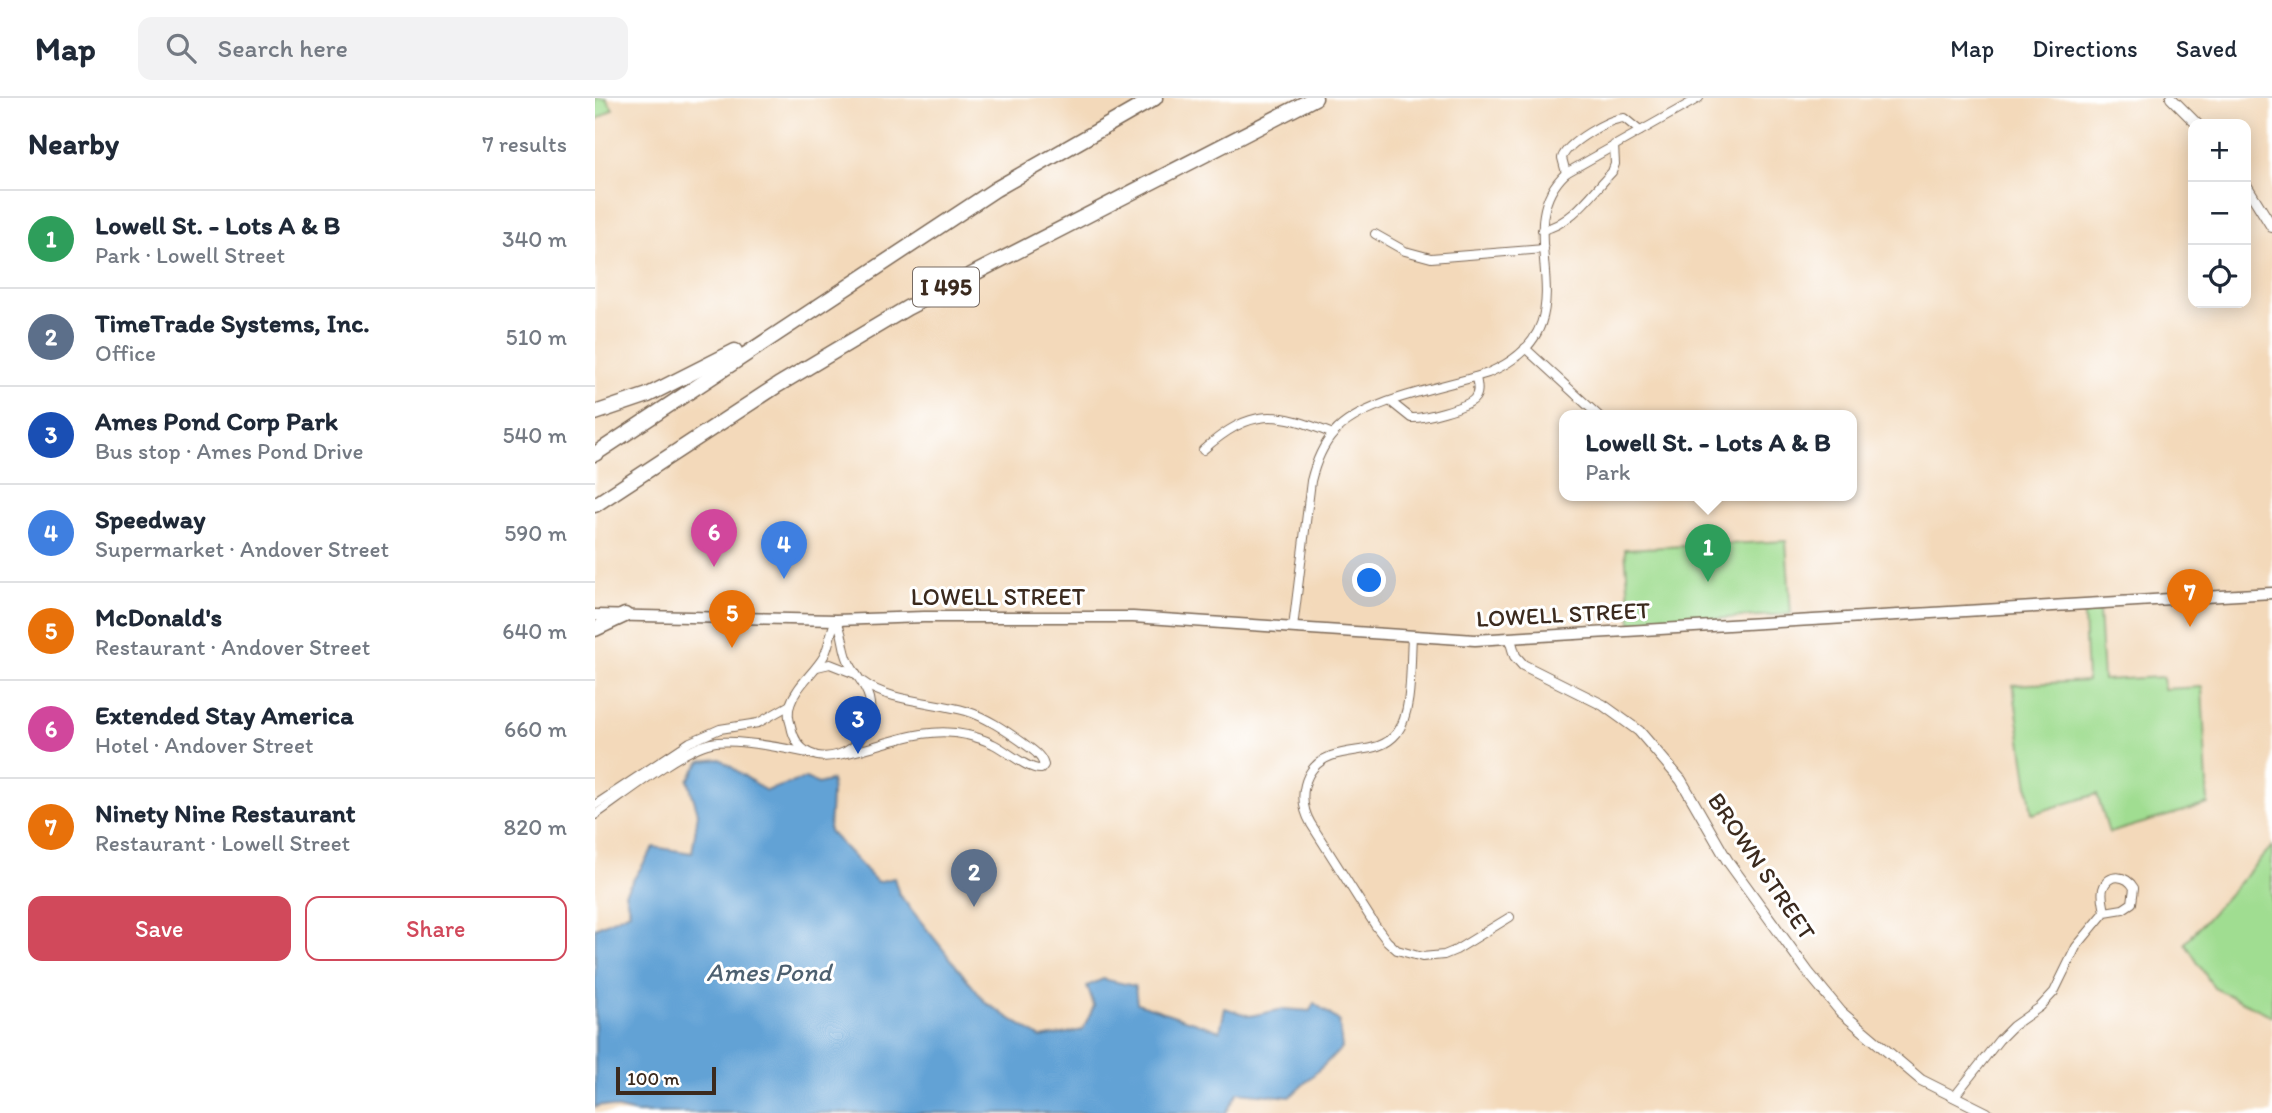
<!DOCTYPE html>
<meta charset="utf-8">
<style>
body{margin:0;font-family:Itim,sans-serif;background:#f2f2f3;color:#1f2937}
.controls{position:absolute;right:21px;top:21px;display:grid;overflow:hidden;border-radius:14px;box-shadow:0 4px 18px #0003}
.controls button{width:63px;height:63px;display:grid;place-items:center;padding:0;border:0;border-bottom:2px solid #e0e1e3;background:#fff;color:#1f2937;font:35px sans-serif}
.scale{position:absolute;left:21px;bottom:18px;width:100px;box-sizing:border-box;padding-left:7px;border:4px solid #3b2a1e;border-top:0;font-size:19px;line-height:24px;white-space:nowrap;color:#3b2a1e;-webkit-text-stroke:5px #fff;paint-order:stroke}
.you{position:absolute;left:775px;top:483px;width:24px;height:24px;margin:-18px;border:5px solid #fff;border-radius:50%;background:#1a73e8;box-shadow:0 0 0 10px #1a73e833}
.badge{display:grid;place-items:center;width:46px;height:46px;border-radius:50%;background:#d1495b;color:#fff;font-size:23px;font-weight:700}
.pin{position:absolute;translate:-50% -58px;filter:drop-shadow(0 2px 4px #0008)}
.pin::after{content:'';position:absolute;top:37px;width:24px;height:21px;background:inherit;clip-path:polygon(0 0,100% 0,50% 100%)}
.popup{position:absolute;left:964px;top:312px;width:298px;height:91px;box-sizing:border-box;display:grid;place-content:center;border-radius:14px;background:#fff;filter:drop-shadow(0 2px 5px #0005);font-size:23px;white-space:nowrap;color:#747a83}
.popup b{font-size:26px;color:#1f2937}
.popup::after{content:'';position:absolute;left:50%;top:100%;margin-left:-14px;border:14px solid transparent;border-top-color:#fff}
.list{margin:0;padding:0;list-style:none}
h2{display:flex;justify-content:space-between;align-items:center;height:91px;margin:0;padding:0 28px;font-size:30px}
h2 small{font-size:23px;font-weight:400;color:#747a83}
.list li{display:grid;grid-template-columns:46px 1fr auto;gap:21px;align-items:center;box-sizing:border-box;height:98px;padding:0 28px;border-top:2px solid #e0e1e3}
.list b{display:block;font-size:26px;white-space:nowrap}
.list p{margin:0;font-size:23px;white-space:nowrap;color:#747a83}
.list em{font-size:23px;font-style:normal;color:#747a83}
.actions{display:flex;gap:14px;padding:21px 28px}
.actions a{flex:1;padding:16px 0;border:2px solid #d1495b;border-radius:14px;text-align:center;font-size:24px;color:#d1495b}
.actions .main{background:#d1495b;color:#fff}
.icon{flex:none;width:38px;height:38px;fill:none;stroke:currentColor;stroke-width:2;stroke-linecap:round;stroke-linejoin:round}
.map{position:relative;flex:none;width:1677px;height:1015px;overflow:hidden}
header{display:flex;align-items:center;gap:42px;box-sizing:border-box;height:98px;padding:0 35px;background:#fff;border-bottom:2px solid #e0e1e3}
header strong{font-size:33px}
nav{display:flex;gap:38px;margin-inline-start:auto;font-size:24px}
.search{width:490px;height:63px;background:#f2f2f3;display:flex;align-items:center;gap:18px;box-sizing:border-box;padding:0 24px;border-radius:14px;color:#747a83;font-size:26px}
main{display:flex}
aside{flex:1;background:#fff}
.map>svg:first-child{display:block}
.green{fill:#a0dd91;stroke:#6e8458;stroke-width:2}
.water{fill:#62a2d5;stroke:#4e667a;stroke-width:2}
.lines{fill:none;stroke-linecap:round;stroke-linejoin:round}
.minor-casing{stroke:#7b6755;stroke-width:10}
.tertiary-casing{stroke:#7b6755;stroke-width:12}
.secondary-casing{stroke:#7b6755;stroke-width:13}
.motorway-casing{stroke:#7b6755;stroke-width:17}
.minor{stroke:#fff;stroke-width:8}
.tertiary{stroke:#fff;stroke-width:10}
.secondary{stroke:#fff;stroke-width:10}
.motorway{stroke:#fff;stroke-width:14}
.labels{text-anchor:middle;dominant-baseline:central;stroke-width:6;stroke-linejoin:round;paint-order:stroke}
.shield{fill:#fff;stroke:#766a62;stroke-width:2}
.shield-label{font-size:23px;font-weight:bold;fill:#3b2a1e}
.street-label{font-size:24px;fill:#3b2a1e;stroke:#fff}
.water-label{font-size:26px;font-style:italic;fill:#4d6070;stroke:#fff}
</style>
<header>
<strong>Map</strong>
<div class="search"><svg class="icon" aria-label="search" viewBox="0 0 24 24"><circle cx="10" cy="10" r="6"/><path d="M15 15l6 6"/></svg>Search here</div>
<nav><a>Map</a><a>Directions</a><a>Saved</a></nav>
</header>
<main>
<aside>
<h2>Nearby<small>7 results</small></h2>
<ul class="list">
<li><span class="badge" style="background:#2e9e5b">1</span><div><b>Lowell St. - Lots A &amp; B</b><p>Park · Lowell Street</p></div><em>340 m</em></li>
<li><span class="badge" style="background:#5c6f8a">2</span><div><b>TimeTrade Systems, Inc.</b><p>Office</p></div><em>510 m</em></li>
<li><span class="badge" style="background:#1a4fb4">3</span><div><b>Ames Pond Corp Park</b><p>Bus stop · Ames Pond Drive</p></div><em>540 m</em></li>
<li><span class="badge" style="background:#3f7fe0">4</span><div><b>Speedway</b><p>Supermarket · Andover Street</p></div><em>590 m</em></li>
<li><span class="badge" style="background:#e8710a">5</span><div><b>McDonald's</b><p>Restaurant · Andover Street</p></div><em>640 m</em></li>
<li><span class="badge" style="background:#d1479c">6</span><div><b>Extended Stay America</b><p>Hotel · Andover Street</p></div><em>660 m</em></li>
<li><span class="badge" style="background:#e8710a">7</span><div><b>Ninety Nine Restaurant</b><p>Restaurant · Lowell Street</p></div><em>820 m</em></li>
</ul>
<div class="actions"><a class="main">Save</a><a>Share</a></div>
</aside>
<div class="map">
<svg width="1677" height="1015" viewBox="0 0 1677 1015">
<rect width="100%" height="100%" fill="#fff"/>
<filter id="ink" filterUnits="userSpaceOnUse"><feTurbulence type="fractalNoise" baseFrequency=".0143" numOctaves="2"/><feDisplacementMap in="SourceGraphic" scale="14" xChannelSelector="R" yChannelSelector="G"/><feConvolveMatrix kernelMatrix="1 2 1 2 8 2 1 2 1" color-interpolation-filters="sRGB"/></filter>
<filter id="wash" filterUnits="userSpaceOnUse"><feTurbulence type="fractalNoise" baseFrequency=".00686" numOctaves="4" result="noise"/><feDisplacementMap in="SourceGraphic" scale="28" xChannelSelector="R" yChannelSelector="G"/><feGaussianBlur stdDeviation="1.57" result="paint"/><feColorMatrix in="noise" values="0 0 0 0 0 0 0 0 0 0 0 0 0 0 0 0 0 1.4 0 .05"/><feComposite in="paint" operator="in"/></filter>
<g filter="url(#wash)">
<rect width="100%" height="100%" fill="#f3d9ba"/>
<g class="green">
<polygon points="0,0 11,0 18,11 0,23"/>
<polygon points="1191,443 1196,516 1036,526 1030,451"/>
<polygon points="1504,512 1508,582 1568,579 1569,591 1607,589 1613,706 1514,735 1502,696 1437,716 1418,587 1492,583 1489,518 1484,513"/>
<polygon points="1677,748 1677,918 1619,890 1590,845"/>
</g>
<polygon class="water" points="125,661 171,693 211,680 223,686 237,682 234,733 282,784 299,780 304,796 391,905 446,940 488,932 499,908 492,888 508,881 540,888 542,905 625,933 630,910 655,918 689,911 715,913 719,905 744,923 747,950 695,999 643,994 631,1015 41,1015 6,1007 0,1009 0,830 35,814 30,795 59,749 97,755 103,715 93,682 106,663"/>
</g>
<g filter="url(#ink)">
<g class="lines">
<g class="minor-casing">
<g id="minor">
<path d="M971 75 967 60C972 45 1013 21 1029 20L1045 33"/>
<path d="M947 132C977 126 997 95 1017 74L1020 66 1019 47"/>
<polyline points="780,136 810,153 836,160 949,151"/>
<polyline points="930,250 1004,318"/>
<path d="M796 304 816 320C827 321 872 309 879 301 885 295 882 286 881 279"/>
<path d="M608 352C657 309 681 313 738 336"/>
<path d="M241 522C249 535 247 548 253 562 259 576 270 585 274 600 287 658 206 683 196 628 194 622 193 613 195 607 201 588 219 575 229 558 235 546 235 534 241 522Z"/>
<path d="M698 530 716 383C720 367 727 348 739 335 767 302 851 289 893 275 1005 227 908 133 971 75L1104 0"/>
<path d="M817 539C815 566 818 614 802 635 785 656 759 649 736 658 707 669 702 702 716 726L780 827 792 843 802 852 827 859 849 857 861 852 915 819"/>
<polyline points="222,569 235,566 258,575"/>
<path d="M243 657C286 650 328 626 372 637 381 639 390 642 398 646 411 652 433 672 446 671L449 667C446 656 436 651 427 644 410 632 391 619 371 613 340 604 292 603 268 584"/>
<polyline points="0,707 95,644 125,631 163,625 195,607"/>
<path d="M0 717C28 698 85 652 116 645 138 640 189 650 213 655"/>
<path d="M1359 999 1404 942 1418 928 1445 909 1459 894 1481 849 1510 814C1509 807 1506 798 1508 791 1513 774 1532 777 1539 790L1537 805 1528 811 1510 814"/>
</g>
</g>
<g class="tertiary-casing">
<g id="tertiary">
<polyline points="1576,0 1602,26"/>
<polyline points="1651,87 1677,129"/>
<polyline points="915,541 920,558 928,567 1008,607 1044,633 1086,682 1132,762 1213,874 1246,914 1326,982 1392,1015"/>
</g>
</g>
<g class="secondary-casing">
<polyline id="secondary" points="0,517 241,522 329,519 538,519 880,542 1677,495"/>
</g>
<g class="motorway-casing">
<g id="motorway">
<polyline points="0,315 53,297 140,253"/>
<polyline points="0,356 401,91 560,0"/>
<polyline points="0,407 183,287 312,210 720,0"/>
<polyline points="0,531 30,517"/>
</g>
</g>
<use href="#minor" class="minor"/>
<use href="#tertiary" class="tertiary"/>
<use href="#secondary" class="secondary"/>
<use href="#motorway" class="motorway"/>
</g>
</g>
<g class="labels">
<rect class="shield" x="318" y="169.5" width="66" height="39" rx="5"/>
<g class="shield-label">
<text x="351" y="189">I 495</text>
</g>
<g class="street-label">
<text x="403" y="498">LOWELL STREET</text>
<text transform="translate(968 516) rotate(-3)">LOWELL STREET</text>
<text transform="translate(1167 768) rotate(56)">BROWN STREET</text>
</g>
<g class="water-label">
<text x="174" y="874">Ames Pond</text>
</g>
</g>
</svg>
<div class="controls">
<button>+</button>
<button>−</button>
<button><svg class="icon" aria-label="locate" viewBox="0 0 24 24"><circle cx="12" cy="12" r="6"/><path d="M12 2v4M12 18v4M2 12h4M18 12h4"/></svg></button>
</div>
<div class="scale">100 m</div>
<div class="you"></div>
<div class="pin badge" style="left:1113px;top:484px;background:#2e9e5b">1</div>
<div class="popup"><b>Lowell St. - Lots A &amp; B</b>Park</div>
<div class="pin badge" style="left:379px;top:809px;background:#5c6f8a">2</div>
<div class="pin badge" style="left:263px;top:656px;background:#1a4fb4">3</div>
<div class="pin badge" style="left:189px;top:481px;background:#3f7fe0">4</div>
<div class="pin badge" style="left:137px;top:550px;background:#e8710a">5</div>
<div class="pin badge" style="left:119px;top:469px;background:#d1479c">6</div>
<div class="pin badge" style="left:1595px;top:529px;background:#e8710a">7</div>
</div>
</main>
